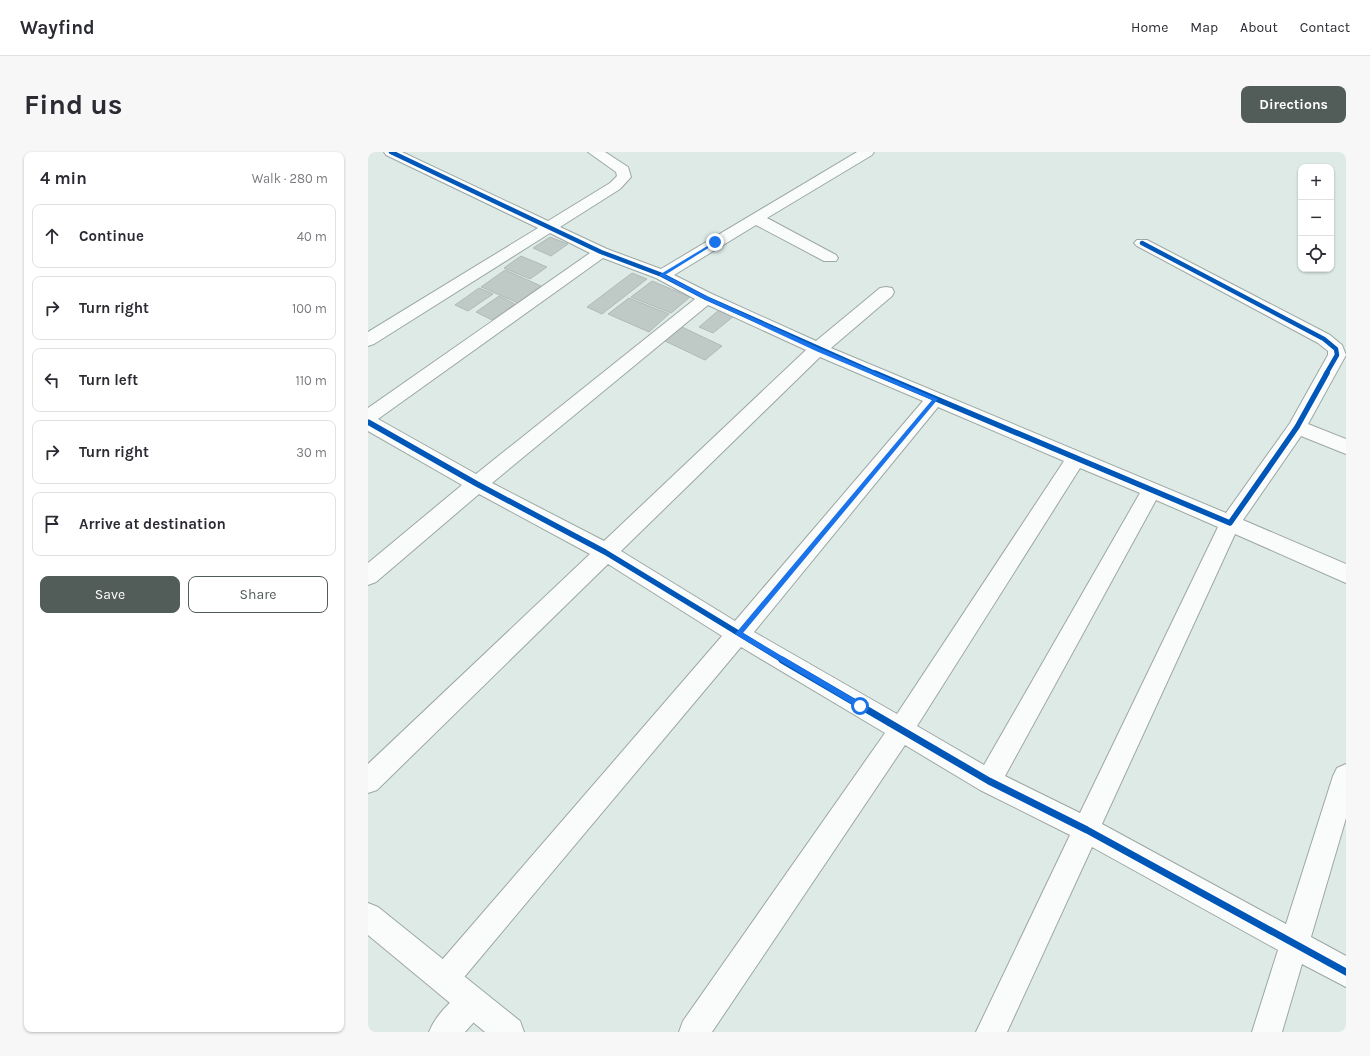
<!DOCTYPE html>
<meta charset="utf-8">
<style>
body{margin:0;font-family:Karla,sans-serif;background:#f7f7f7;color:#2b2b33}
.controls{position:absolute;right:12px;top:12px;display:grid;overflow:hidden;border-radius:8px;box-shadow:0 1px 3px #0004}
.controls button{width:36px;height:36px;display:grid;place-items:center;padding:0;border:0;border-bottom:1px solid #e1e1e2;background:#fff;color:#2b2b33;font:20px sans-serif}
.stop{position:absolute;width:12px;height:12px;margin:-9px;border:3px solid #1a73e8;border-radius:50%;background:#fff}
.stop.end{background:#1a73e8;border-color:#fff;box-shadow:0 1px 4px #0008}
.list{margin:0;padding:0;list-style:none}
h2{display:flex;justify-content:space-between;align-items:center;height:52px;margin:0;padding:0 16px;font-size:17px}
h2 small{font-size:13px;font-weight:400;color:#7c7c81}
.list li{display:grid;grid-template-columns:26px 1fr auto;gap:12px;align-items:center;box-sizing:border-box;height:64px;margin:0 8px 8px;padding:0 8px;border:1px solid #e1e1e2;border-radius:8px}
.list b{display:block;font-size:15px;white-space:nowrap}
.list em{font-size:13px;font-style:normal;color:#7c7c81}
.actions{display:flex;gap:8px;padding:12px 16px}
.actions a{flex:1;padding:9px 0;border:1px solid #525c58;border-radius:8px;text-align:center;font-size:14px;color:#525c58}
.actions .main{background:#525c58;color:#fff}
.icon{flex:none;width:22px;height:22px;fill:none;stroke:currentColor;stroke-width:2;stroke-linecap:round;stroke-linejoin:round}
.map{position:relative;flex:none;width:978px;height:880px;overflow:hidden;border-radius:8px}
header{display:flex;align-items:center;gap:24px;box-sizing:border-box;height:56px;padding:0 20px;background:#fff;border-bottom:1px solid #e1e1e2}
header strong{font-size:19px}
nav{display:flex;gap:22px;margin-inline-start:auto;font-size:14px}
.intro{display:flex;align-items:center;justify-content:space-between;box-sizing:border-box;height:96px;padding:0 24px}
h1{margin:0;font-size:28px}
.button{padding:10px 18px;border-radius:8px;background:#525c58;color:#fff;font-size:14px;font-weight:700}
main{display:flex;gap:24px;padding:0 24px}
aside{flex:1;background:#fff;border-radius:8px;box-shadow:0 1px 3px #0004}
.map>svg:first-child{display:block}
.building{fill:#bfc9c5;stroke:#b0bab6}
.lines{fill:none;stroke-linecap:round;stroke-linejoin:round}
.minor-casing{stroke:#9da7a3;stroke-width:2}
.major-casing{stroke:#9da7a3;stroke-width:2}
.minor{fill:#fafcfb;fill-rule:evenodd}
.major{fill:#fafcfb;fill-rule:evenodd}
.cycleway-far2-casing{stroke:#fff;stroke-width:6}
.cycleway-far1-casing{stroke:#fff;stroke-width:8}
.cycleway-casing{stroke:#fff;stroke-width:10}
.cycleway-far2{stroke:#0057b8;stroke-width:4.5}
.cycleway-far1{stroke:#0057b8;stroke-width:5.5}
.cycleway{stroke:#0057b8;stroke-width:7}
.route{fill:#1a73e8}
</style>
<header>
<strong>Wayfind</strong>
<nav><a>Home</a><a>Map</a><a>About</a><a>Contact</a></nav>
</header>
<div class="intro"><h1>Find us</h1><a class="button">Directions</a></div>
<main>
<aside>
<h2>4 min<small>Walk · 280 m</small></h2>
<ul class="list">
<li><svg class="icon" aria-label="ahead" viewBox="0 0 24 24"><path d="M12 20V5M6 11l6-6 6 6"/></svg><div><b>Continue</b></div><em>40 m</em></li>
<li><svg class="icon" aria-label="right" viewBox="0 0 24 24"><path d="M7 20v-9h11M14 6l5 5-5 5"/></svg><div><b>Turn right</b></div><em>100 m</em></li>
<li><svg class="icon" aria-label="left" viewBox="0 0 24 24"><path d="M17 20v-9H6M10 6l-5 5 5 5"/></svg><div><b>Turn left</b></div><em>110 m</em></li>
<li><svg class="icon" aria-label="right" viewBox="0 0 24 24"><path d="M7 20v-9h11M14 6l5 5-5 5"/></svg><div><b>Turn right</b></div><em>30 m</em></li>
<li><svg class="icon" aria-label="arrive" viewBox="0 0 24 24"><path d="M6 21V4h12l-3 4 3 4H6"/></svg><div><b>Arrive at destination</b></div></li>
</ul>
<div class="actions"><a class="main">Save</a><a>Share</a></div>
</aside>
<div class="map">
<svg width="978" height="880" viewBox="0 0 978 880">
<rect width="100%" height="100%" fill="#ddeae5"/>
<g class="building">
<polygon points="182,85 200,92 183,104 165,96"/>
<polygon points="153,104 179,115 162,127 136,116"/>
<polygon points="137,118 173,134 150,151 113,135"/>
<polygon points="264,121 279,127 234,162 219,155"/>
<polygon points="284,129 322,145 303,161 263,145"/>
<polygon points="111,136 125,142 100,159 87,153"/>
<polygon points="131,144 147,152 124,168 108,160"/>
<polygon points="261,146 301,162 281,180 240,162"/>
<polygon points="351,158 366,164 345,181 331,175"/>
<polygon points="314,175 354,194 337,208 297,189"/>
</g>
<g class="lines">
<g class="minor-casing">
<g id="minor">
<path d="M16 0H34L180 69 242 31 249 24 248 20 220 0H237L260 15 263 25 252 37 192 75 239 97 293 117 489 0H506L504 3 399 66 468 103 470 106 468 109H456L388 73 306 123 344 142 448 189 512 136 518 135 524 136 526 140 524 144 463 196 858 361 922 271 960 203V199L950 191 769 94 766 91 769 88H779L962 183 974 193 978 203 940 272 978 287V302L933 284 875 368 978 412V431L867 382 734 672 918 772 965 624 969 616 978 612V666L943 785 978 804V835L934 812 914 880H884L910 798 724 695 639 880H608L702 683 612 638 537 593 344 880H311L315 869 517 581 373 495 87 836 77 841 67 836 62 826 67 816 354 484 240 412 9 638 0 641V612L222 402 111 342 8 430 0 433V411L94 333 0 279V256L222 101 182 81 6 192 0 194V180L170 76 18 3ZM235 106 288 126 327 147 108 322 10 267ZM340 153 438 198 236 389 124 331ZM452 205 555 249 367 469 253 399ZM570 255 696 309 529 562 386 480ZM712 316 772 341 616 613 549 574ZM788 348 850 375 712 661 637 624Z"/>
<path d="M105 835 115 840 120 850 115 860 97 880H61C68 862 87 843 105 835Z"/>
</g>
</g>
<g class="major-casing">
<polygon id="major" points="0,751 10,755 152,869 156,880 117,880 0,783"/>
</g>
<use href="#minor" class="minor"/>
<use href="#major" class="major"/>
<g class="cycleway-far2-casing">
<g id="cycleway-far2">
<polyline points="23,0 233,100 294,123 338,146 509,222"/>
<polyline points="774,91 956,187 968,197 969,203 958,222"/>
</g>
</g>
<g class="cycleway-far1-casing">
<g id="cycleway-far1">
<polyline points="507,221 862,371 929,275 959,221"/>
<polyline points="0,270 109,332 237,400 416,509"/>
</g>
</g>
<g class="cycleway-casing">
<polyline id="cycleway" points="414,508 621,629 719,678 978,820"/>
</g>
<use href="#cycleway-far2" class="cycleway-far2"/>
<use href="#cycleway-far1" class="cycleway-far1"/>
<use href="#cycleway" class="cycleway"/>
</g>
<polygon class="route" points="346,90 350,90 297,123 340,145 451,196 570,247 375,481 495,552 496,554 492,557 367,482 564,248 448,199 336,147 291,123"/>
</svg>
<div class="controls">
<button>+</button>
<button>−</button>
<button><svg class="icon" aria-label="locate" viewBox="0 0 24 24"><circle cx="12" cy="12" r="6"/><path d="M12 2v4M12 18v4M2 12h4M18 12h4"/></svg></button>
</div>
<div class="stop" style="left:492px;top:554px"></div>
<div class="stop end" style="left:347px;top:90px"></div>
</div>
</main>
